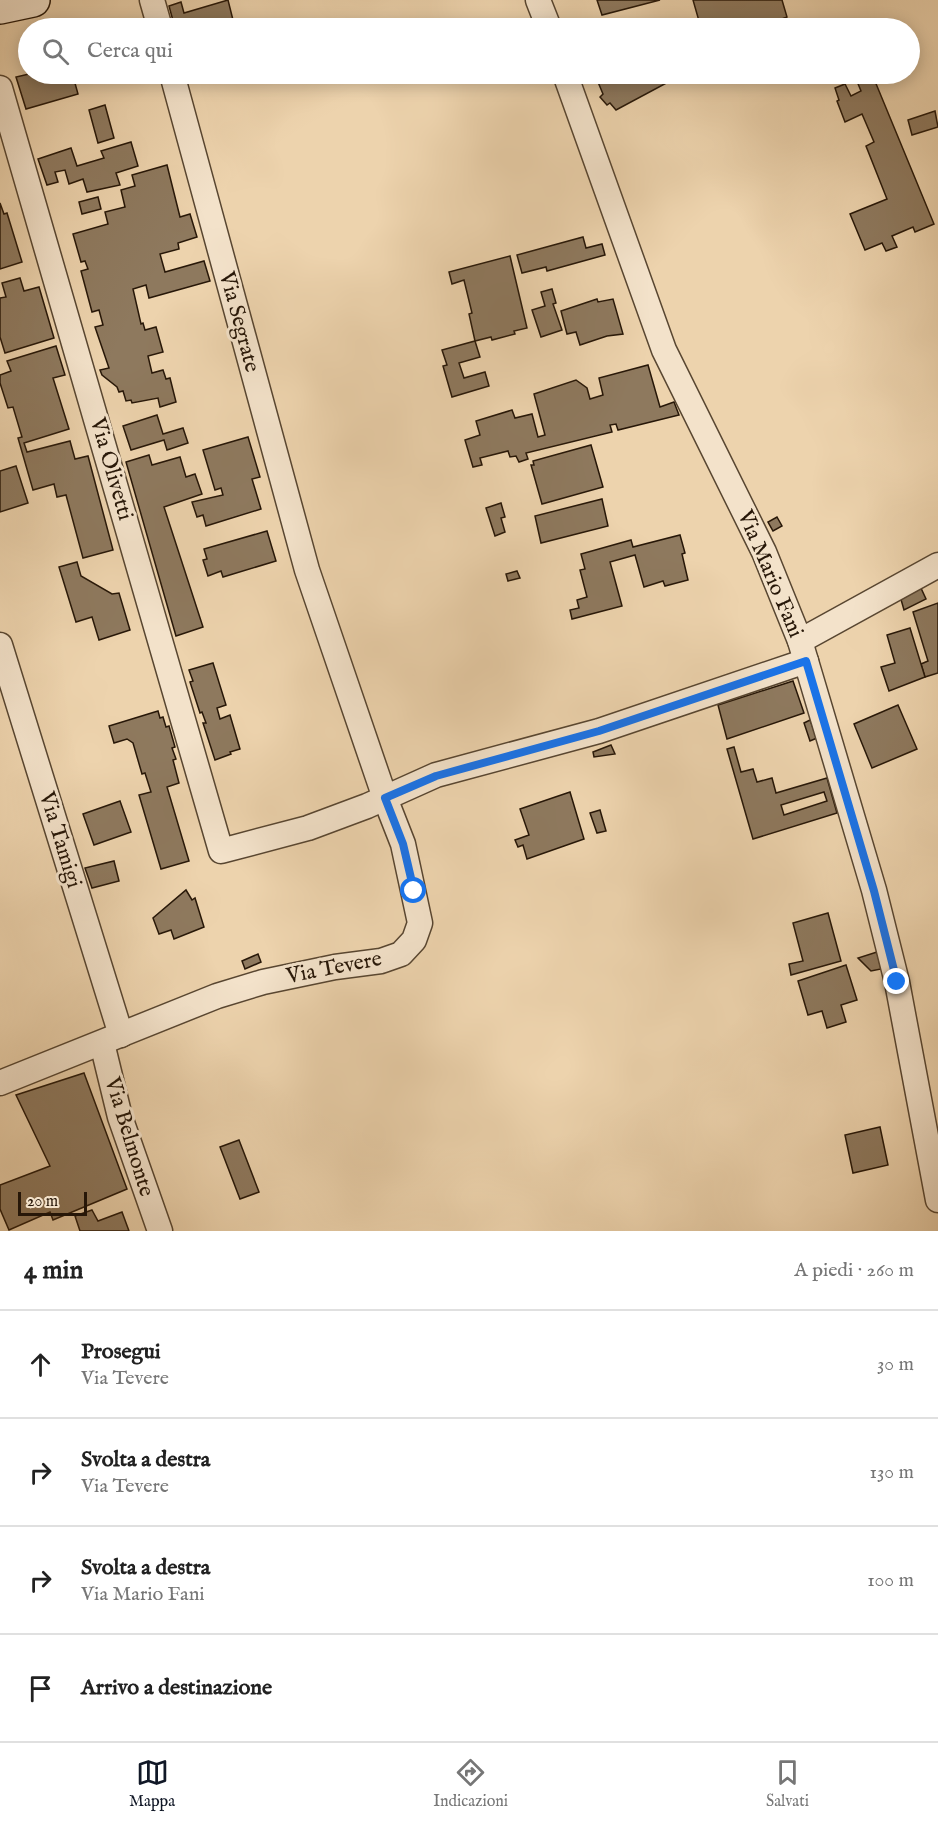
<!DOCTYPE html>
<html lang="it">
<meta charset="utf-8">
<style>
body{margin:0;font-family:"IM FELL English",serif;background:#f6f6f6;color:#222}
.scale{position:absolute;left:18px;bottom:15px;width:69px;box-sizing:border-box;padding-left:6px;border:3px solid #271708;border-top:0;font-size:16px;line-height:21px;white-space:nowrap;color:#271708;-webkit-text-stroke:4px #f3e2ca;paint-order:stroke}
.stop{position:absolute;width:18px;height:18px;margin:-14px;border:4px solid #1a73e8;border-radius:50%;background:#fff}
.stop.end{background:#1a73e8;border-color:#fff;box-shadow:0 2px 6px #0008}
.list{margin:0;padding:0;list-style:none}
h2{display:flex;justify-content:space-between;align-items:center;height:78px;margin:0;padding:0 24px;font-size:26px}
h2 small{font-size:20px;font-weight:400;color:#767676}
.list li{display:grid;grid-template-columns:39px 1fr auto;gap:18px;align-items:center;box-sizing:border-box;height:108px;padding:0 24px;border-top:2px solid #e0e0e0}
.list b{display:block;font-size:22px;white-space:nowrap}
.list p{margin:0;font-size:20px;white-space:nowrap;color:#767676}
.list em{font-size:20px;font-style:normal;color:#767676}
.icon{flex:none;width:33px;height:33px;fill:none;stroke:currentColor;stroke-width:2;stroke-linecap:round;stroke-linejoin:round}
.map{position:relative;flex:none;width:938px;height:1231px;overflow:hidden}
.search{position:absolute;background:#fff;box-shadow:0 3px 15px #0003;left:18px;right:18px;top:18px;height:66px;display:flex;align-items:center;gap:15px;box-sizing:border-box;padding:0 21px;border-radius:33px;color:#767676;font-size:22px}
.sheet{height:510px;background:#fff}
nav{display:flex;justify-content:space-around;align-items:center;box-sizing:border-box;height:84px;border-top:2px solid #e0e0e0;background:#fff;font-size:16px;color:#767676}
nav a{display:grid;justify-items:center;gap:3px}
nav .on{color:#111827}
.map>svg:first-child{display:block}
.building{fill:#8e795e;stroke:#271708;stroke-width:1.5;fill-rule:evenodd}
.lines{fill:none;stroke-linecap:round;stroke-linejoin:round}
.street-casing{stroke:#584631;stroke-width:27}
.secondary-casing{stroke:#271708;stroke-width:36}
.street{stroke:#f3e2ca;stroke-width:24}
.secondary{stroke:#f3e2ca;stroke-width:33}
.route{stroke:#1a73e8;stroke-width:8}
.labels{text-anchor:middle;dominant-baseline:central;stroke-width:6;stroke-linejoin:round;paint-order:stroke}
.street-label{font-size:22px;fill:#271708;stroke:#f3e2ca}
</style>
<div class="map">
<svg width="938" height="1231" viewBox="0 0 938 1231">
<rect width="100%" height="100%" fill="#edd3ad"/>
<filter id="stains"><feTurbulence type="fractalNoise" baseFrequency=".00333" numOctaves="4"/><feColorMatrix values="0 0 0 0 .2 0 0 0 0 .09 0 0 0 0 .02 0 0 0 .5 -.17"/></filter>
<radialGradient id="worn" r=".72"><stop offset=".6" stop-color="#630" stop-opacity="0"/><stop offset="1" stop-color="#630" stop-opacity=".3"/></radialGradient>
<g class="building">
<polygon points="228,0 235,28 175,28 169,6 181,2 184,13"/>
<polygon points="597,0 660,0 602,15"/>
<polygon points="693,0 782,0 787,17 764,26 765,28 738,28 737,22 714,28 701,28"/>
<polygon points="29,74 69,74 70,77 73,76 78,94 26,109 16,77"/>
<polygon points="603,74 638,74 639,76 642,74 671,74 674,79 616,110 610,103 607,105 600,97 603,94 598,82"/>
<polygon points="869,74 872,74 934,224 915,232 913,227 892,236 897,247 886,251 882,243 865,250 850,214 887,199 866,146 874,142 862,114 845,122 837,101 839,100 835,88 845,84 851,96 861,91 856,79"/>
<polygon points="105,105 114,138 98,143 89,110"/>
<polygon points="935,111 938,127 912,135 908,120"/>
<polygon points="131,142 138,166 116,173 120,185 87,192 83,179 69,184 65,170 55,172 58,182 47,185 38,159 71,148 77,166 104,158 101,151"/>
<polygon points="167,165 180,217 190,214 197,237 178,243 179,249 160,254 165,272 204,261 210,281 149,298 146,285 133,289 141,324 143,323 145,330 156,327 163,352 148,356 152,373 163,370 166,379 170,378 176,402 160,407 158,398 132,403 131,400 126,401 123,391 119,392 117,387 102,375 100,370 109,368 95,327 103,325 99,310 92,312 81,271 88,269 85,261 81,262 73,234 108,224 105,212 125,207 121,190 135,186 132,175"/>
<polygon points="98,197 101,209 82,214 79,202"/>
<polygon points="0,203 4,214 7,213 22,262 0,269"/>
<polygon points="583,237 586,248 602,244 605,255 547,271 546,267 522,273 517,255"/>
<polygon points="510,256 527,328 514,331 515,334 492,340 491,337 475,341 469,314 472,313 464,280 452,284 449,272"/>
<polygon points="20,278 24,291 39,287 54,338 5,353 0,337 0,298 6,297 2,283"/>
<polygon points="552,289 556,303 553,304 562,330 541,337 532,310 545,306 541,292"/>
<polygon points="597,299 598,302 613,299 623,334 607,336 580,345 576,332 567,334 561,311"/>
<polygon points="475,341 480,357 459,363 464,378 485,372 489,386 452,397 443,366 447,365 442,350"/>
<polygon points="56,346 65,375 53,378 69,429 24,443 27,452 70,441 75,459 88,456 113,550 83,558 66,495 57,497 54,484 33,490 18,438 22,437 13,407 8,408 0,383 0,375 11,371 7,361"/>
<polygon points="648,365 660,407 674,402 679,415 618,430 616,424 610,425 612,432 526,453 528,459 519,462 516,456 510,457 508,451 480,458 482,465 473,467 465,440 480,435 476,421 512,410 515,418 532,414 538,437 545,435 534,394 576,380 587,388 590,399 603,395 599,378"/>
<polygon points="157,415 163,434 183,428 188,443 167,450 164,440 131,450 123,426"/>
<polygon points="248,437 260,477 252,479 261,509 206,526 203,515 197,517 192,502 223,495 221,488 215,490 203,450"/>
<polygon points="591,445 603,487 542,504 531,465 534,465 533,461"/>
<polygon points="149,455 152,465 180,457 186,477 195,474 202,494 164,507 203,627 176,636 126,462"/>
<polygon points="16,466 28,503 0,512 0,471"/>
<polygon points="602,499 608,526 541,543 535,516"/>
<polygon points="501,503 505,517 501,518 505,532 495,536 486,508"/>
<polygon points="777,517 782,526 773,531 768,522"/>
<polygon points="267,531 276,561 223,577 221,571 208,576 203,560 207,559 204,549"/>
<polygon points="680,535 685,553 682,554 688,580 665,586 663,581 644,587 635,555 610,562 622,606 572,619 570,610 579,608 577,600 587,597 580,570 585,569 581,554 631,540 633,547"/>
<polygon points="77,562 81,576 112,594 119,593 130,630 99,640 92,617 76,622 59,567"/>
<polygon points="517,571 520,578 508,581 506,574"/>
<polygon points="920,586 926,599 904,610 900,596"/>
<polygon points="938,603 938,673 925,677 921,664 928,661 913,612"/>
<polygon points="910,628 925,677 889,691 881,667 895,663 887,635"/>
<polygon points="213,663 226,705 217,708 220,719 230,715 240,749 230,752 231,754 215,760 203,723 206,723 202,712 200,713 190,682 193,681 189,670"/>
<polygon points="793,681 804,713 727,739 718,705"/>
<polygon points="898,705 917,749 872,768 854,724"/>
<polygon points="158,711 160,718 163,717 166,727 169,726 175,747 172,748 176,759 173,760 179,783 167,787 189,861 161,869 139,795 151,792 145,773 142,774 133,743 127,739 114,743 109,726"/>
<polygon points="810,720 817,738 810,741 804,723"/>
<polygon points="611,745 615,754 594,757 593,752"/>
<path d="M734 747 741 772 753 769 757 782 772 778 776 793 827 778 837 813 753 839 727 749ZM824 792 827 801 784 815 781 805Z"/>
<polygon points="570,792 584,839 527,859 523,845 518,847 515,840 529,835 520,809"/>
<polygon points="120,801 131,832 94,845 83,814"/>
<polygon points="600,810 606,831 597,833 590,813"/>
<polygon points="114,861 119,881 92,888 85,868"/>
<polygon points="186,890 192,900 195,898 204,927 174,939 171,930 159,934 153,918"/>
<polygon points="828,913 841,961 791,975 789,964 803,961 793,923"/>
<polygon points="877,952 881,969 871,971 858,958"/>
<polygon points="258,954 261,962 245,969 242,961"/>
<polygon points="846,965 857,1000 841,1005 846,1022 827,1028 822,1011 808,1015 798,981"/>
<polygon points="84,1073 127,1189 53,1220 50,1212 9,1230 0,1209 0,1185 50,1166 16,1095"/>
<polygon points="880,1127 888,1165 853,1173 845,1135"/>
<polygon points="239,1140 259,1192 240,1199 220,1147"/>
<polygon points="92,1210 98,1221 122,1212 129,1231 80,1231 75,1216"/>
</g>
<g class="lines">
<g class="street-casing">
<g id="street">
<polyline points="152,0 160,28"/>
<polyline points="538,0 549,28"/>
<polyline points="565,74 664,350 764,552 800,641 874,890 897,982 938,1200"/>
<polyline points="0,88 221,851 308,828 367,806 436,775 599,731 806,661"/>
<polyline points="800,641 938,565"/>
<polyline points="0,645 121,1035"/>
<polyline points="102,1043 120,1117 160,1231"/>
<polyline points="0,1083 217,996 263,982 335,967 381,961 401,954 414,940 420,923 403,844 385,798 307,570 172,74"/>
</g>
</g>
<g class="secondary-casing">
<polyline id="secondary" points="0,7 33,0"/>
</g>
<use href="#street" class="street"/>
<use href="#secondary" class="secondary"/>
</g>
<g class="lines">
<polyline class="route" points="414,891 403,844 385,798 436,776 599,731 806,661 874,891 897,982"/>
</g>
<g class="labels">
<g class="street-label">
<text transform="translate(239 322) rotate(75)">Via Segrate</text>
<text transform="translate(111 469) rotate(74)">Via Olivetti</text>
<text transform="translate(770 574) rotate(67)">Via Mario Fani</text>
<text transform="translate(60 840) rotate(73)">Via Tamigi</text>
<text transform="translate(334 968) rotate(-11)">Via Tevere</text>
<text transform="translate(129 1137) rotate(73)">Via Belmonte</text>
</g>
</g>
<rect width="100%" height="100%" filter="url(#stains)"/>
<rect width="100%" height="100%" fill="url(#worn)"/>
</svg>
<div class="scale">20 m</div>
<div class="stop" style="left:414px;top:891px"></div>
<div class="stop end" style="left:897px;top:982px"></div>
<div class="search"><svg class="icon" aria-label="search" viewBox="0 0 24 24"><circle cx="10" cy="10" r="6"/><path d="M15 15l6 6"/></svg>Cerca qui</div>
</div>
<section class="sheet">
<h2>4 min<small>A piedi · 260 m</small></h2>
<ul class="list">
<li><svg class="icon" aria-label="ahead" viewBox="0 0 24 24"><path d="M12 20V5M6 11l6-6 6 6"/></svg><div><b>Prosegui</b><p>Via Tevere</p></div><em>30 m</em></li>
<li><svg class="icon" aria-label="right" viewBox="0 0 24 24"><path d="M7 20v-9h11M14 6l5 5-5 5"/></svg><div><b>Svolta a destra</b><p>Via Tevere</p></div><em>130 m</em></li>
<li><svg class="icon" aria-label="right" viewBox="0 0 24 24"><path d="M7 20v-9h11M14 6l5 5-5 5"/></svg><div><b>Svolta a destra</b><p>Via Mario Fani</p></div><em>100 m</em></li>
<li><svg class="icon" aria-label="arrive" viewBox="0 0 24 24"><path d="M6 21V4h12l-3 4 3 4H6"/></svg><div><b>Arrivo a destinazione</b></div></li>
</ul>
</section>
<nav>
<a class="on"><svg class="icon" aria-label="map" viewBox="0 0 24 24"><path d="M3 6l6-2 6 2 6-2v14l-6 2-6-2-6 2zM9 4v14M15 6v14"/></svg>Mappa</a>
<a><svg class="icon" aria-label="directions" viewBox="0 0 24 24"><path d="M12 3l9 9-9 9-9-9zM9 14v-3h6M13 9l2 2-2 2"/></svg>Indicazioni</a>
<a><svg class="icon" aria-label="saved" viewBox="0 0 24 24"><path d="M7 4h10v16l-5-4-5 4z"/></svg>Salvati</a>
</nav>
